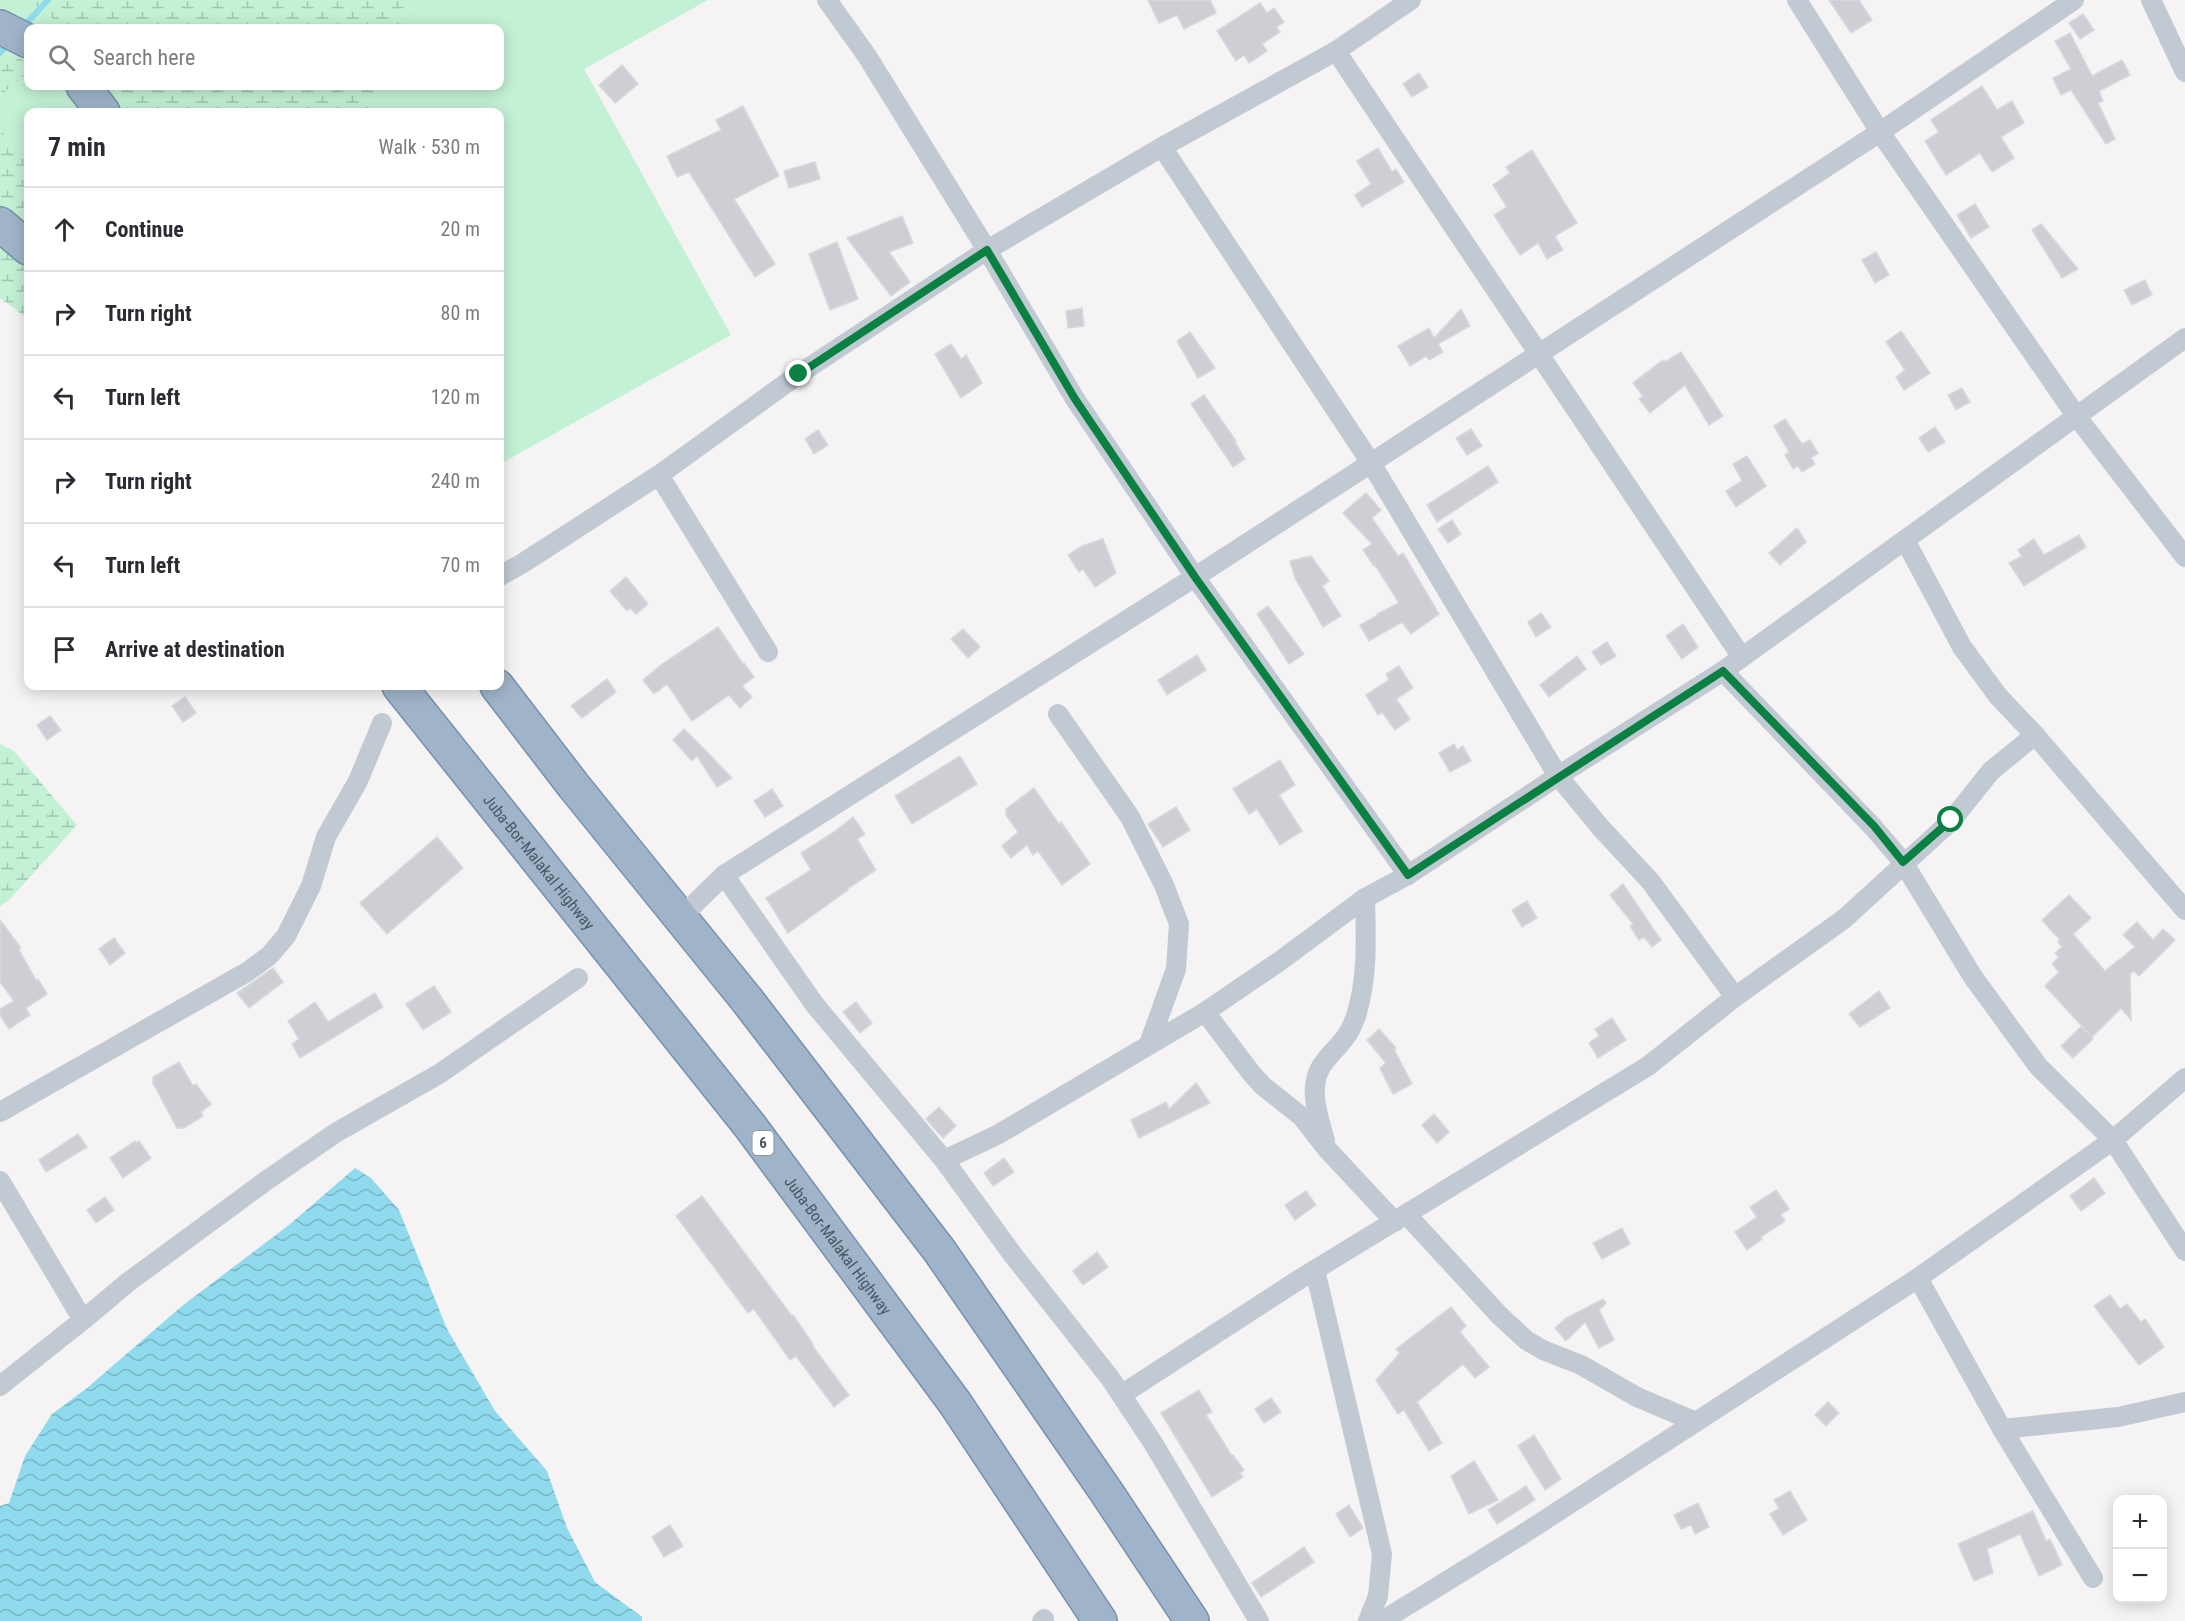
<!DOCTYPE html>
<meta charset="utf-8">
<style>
body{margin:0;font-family:"Roboto Condensed",sans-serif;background:#f7f7f7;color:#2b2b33}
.controls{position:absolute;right:18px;bottom:18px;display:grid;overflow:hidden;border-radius:12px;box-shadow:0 3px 15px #0003}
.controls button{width:54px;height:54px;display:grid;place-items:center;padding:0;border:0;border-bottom:2px solid #e1e1e2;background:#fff;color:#2b2b33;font:30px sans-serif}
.stop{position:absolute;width:18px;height:18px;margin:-14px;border:4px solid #0b8043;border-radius:50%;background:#fff}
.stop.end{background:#0b8043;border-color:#fff;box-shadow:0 2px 6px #0008}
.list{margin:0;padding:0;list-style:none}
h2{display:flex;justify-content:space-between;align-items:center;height:78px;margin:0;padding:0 24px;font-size:26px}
h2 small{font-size:20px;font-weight:400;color:#7c7c81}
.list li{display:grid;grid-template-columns:39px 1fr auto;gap:18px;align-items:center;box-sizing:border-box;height:84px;padding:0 24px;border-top:2px solid #e1e1e2}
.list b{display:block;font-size:22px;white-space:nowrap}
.list em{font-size:20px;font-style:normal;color:#7c7c81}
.icon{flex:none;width:33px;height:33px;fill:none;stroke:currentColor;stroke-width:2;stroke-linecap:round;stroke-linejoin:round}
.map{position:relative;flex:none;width:2185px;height:1621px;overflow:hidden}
.search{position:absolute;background:#fff;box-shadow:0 3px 15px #0003;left:24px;top:24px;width:480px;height:66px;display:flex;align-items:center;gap:15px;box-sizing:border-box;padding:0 21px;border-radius:12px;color:#7c7c81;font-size:22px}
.panel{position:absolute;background:#fff;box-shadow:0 3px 15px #0003;left:24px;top:108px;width:480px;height:582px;border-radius:12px}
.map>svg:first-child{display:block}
.green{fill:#c3f1d5}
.wetland{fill:url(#wetland-marsh)}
.water{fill:url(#water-waves)}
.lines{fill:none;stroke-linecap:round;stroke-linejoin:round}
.stream{stroke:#90daee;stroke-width:6}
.building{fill:#cdcfd5;stroke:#d7d9de;stroke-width:1.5}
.trunk-casing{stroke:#7690ad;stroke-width:36}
.minor{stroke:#c1cad2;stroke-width:20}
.trunk{stroke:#9fb4c9;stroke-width:33}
.route{stroke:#0b8043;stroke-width:8}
.labels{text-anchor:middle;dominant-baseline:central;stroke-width:4.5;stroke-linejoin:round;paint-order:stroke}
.shield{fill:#fff;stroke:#808990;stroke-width:1.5}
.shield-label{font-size:15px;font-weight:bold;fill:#4a5661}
.street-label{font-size:16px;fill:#4a5661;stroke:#fff}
</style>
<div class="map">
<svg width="2185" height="1621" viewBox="0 0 2185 1621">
<defs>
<pattern id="wetland-marsh" width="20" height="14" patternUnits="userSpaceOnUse" patternTransform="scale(1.5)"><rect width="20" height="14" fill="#c3f1d5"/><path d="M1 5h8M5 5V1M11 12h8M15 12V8" fill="none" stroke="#a0c6b0"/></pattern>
<pattern id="water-waves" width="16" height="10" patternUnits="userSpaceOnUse" patternTransform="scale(1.5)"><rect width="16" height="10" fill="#90daee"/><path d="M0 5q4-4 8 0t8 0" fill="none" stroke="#78b4c4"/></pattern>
</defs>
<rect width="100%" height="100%" fill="#f5f3f3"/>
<g class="green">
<polygon points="0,0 30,0 65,28 28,28 28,63 0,47"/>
<polygon points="414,0 708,0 584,69 731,335 500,464 500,112 370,112 381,86 500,86 500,28 403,28"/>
<polygon points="28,72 28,86 113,86 130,112 28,112 28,163 0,129 0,96"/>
</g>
<g class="wetland">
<polygon points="30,0 414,0 403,28 65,28"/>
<polygon points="0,47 28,63 28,72 0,96"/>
<polygon points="113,86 381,86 370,112 130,112"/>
<polygon points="0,129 28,163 28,319 0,298"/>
<polygon points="0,744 14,751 77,825 8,901 0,906"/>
</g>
<polygon class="water" points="355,1168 371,1178 399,1210 447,1329 495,1411 547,1471 567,1528 595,1582 642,1617 642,1621 0,1621 0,1506 9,1503 25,1456 52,1414 87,1388 182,1306 289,1225"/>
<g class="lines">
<g class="stream">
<polyline points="22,28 48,0"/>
<polyline points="0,53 9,43"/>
</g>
</g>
<g class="building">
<polygon points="1148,0 1210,0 1216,13 1184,29 1177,15 1159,23"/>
<polygon points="1829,0 1859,0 1872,20 1851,33"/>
<polygon points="1260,3 1267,13 1274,8 1284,22 1276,27 1280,32 1262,44 1267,51 1249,63 1244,55 1236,61 1217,31"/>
<polygon points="2083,14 2094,30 2080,39 2069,23"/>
<polygon points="2070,33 2092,76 2122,60 2130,75 2099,91 2103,101 2098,103 2115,139 2106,144 2071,90 2061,95 2053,78 2071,69 2055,41"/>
<polygon points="622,65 638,84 615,103 599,85"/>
<polygon points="1419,73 1428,87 1412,97 1403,84"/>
<polygon points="1982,86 1997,110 2012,101 2024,123 2001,137 2014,158 1992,172 1980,153 1946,175 1925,141 1939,132 1931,120"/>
<polygon points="743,106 779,176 734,199 775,264 755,277 689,172 677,177 667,156 721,130 716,120"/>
<polygon points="1378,148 1392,172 1396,169 1404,182 1362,207 1355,195 1371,184 1357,161"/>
<polygon points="1532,150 1577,223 1555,236 1563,250 1547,259 1538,243 1520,255 1494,215 1507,207 1493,185 1510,173 1506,167"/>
<polygon points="815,162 820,179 789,188 784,171"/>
<polygon points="1975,204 1989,227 1971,238 1957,215"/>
<polygon points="902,216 913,243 889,252 910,282 891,296 847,238"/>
<polygon points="2041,224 2078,269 2062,278 2032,230"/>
<polygon points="837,242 858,299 830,310 809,254"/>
<polygon points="1876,252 1889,275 1875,283 1862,260"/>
<polygon points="2145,280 2152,295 2132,305 2124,290"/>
<polygon points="1082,308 1084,326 1068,328 1066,311"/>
<polygon points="1461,309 1470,326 1438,344 1443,352 1429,360 1426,356 1410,366 1398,346 1429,328 1434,338"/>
<polygon points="1901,331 1930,373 1904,390 1896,377 1905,370 1886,342"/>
<polygon points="1190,332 1215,368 1198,378 1177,341"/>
<polygon points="951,344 961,359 966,355 982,383 961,398 935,354"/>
<polygon points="1681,352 1723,416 1709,425 1685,385 1650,413 1639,399 1643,396 1633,383 1663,360 1665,362"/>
<polygon points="1962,388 1970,402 1956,410 1948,395"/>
<polygon points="1204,395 1236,441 1235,442 1245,459 1233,467 1191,404"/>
<polygon points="1785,419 1802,444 1810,440 1818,453 1811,458 1815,464 1802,472 1798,466 1793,469 1785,455 1789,452 1774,426"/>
<polygon points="1935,427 1945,442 1928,452 1919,438"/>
<polygon points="1471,429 1482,446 1467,455 1456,438"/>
<polygon points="818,430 828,445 814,454 805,439"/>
<polygon points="1747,456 1766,486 1736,507 1726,491 1742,481 1733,464"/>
<polygon points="1488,466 1498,482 1437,522 1427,505"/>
<polygon points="1366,493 1381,510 1372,518 1398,556 1403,553 1439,614 1411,634 1402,622 1369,641 1360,625 1378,615 1377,614 1399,603 1375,565 1374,566 1363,550 1372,544 1343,513"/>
<polygon points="1452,520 1461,534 1448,543 1438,529"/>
<polygon points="1797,528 1806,542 1780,565 1769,553"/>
<polygon points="2079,535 2086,547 2024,586 2009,563 2022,556 2018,550 2034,539 2044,555"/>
<polygon points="1103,539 1116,573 1095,587 1083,569 1079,572 1068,555 1082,546"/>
<polygon points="1311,556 1329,581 1322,586 1341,616 1323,627 1295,578 1290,561"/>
<polygon points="626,577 648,604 636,614 630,608 627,611 610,591"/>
<polygon points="1268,606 1304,654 1289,664 1257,614"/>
<polygon points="1541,613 1551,627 1536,637 1528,622"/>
<polygon points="1683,624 1698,647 1682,659 1666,636"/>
<polygon points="718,627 743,664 744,663 754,677 742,686 752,697 740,708 729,695 692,721 667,684 654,694 643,680 662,664"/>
<polygon points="963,629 980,647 968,658 951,639"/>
<polygon points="1607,642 1616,656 1601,665 1592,652"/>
<polygon points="1197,655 1206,670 1167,695 1158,680"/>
<polygon points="1577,656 1586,669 1549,697 1540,685"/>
<polygon points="1399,666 1413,688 1396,699 1410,719 1395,730 1382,712 1378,715 1366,695 1389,680 1386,674"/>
<polygon points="607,679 616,692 582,718 571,706"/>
<polygon points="185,697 196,713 183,722 172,706"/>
<polygon points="50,716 61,730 47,740 37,725"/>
<polygon points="684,729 704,749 732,778 717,787 697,756 692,761 673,740"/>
<polygon points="1454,744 1457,750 1463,746 1471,761 1450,772 1439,753"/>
<polygon points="960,756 977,784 912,824 895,796"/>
<polygon points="1280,760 1295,785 1279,795 1302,831 1280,845 1257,809 1249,814 1233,789"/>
<polygon points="1034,788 1059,824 1061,822 1090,864 1062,885 1038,851 1033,855 1027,845 1011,858 1002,846 1018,832 1006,815 1006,809"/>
<polygon points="772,789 783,806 765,817 754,801"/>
<polygon points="1176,807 1190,830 1163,847 1148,824"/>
<polygon points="853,817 865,834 857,839 876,870 847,889 848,890 788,933 766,898 811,870 801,853 834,832"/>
<polygon points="437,837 463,868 387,934 360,903"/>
<polygon points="1623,884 1661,940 1652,947 1644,937 1639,940 1630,926 1633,924 1610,895"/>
<polygon points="2069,895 2091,918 2073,934 2105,971 2135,947 2123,935 2137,922 2153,940 2163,929 2175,940 2139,976 2134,971 2130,974 2131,1020 2121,1008 2092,1037 2045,986 2059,972 2052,964 2059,957 2055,953 2062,947 2058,942 2060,940 2042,920"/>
<polygon points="1527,901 1537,918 1522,927 1512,910"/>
<polygon points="0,920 21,948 19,950 36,980 38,979 47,994 26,1008 30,1015 9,1029 0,1015 0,1009 14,1001 0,982"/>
<polygon points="114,938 125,953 110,965 99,949"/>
<polygon points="273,968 283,982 249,1008 237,993"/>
<polygon points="434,986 451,1012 423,1030 406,1004"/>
<polygon points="1879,991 1890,1008 1860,1027 1849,1014"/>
<polygon points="375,993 383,1007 300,1058 292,1044 299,1039 288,1021 315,1002 328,1022"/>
<polygon points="856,1002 872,1023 860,1033 843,1012"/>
<polygon points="1612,1018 1626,1040 1598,1058 1589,1043 1599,1036 1595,1029"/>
<polygon points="2082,1026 2093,1039 2073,1058 2061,1046"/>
<polygon points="1379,1029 1396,1048 1394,1049 1412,1084 1393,1094 1380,1068 1386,1063 1367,1040"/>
<polygon points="179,1062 193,1086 196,1084 211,1104 201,1112 203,1116 184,1128 177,1128 153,1083 153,1077"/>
<polygon points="1196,1083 1210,1103 1139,1138 1131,1120 1166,1102 1169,1109"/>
<polygon points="939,1107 956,1126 943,1138 926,1119"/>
<polygon points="1434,1114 1449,1132 1437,1143 1422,1125"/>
<polygon points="78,1134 87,1147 46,1172 39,1160"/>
<polygon points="135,1141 136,1143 139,1141 151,1158 123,1178 110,1158"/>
<polygon points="1004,1158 1014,1172 993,1186 984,1173"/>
<polygon points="2094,1178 2105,1193 2081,1211 2070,1196"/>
<polygon points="1776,1190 1789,1209 1781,1214 1785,1221 1761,1237 1762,1239 1747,1250 1735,1232 1757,1217 1750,1207"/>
<polygon points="1306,1191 1316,1205 1295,1220 1285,1205"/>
<polygon points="702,1196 792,1316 793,1315 813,1344 812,1345 849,1395 834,1407 796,1356 790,1360 754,1309 748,1313 676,1216"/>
<polygon points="105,1197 114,1210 96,1223 87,1210"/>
<polygon points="1622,1228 1630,1244 1602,1259 1593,1243"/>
<polygon points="1097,1252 1108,1267 1083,1285 1073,1271"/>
<polygon points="2110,1295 2120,1309 2127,1304 2141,1322 2145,1319 2164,1347 2139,1365 2094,1306"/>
<polygon points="1603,1299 1606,1303 1599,1310 1614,1340 1599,1348 1585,1322 1566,1341 1555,1328 1566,1318"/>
<polygon points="1451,1307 1466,1326 1460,1332 1489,1367 1475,1378 1463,1364 1417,1402 1442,1443 1429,1451 1404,1410 1398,1414 1376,1380 1400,1353 1396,1349"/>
<polygon points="1199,1390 1212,1412 1206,1415 1232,1456 1233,1455 1244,1470 1240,1473 1243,1477 1212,1497 1161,1413"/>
<polygon points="1271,1398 1281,1412 1264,1423 1255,1409"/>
<polygon points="1828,1402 1839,1413 1826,1426 1815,1415"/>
<polygon points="1534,1435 1561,1479 1545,1490 1518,1446"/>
<polygon points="1474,1461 1498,1500 1469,1514 1451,1476"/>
<polygon points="1526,1486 1535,1500 1497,1524 1488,1510"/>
<polygon points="1790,1491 1807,1520 1783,1535 1770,1514 1779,1508 1774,1500"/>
<polygon points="1698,1503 1709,1527 1695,1534 1691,1525 1681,1529 1674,1515"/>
<polygon points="1349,1505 1363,1528 1350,1537 1336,1514"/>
<polygon points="2033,1511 2046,1541 2050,1539 2062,1565 2039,1576 2020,1534 1987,1549 1993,1573 1974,1581 1958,1544"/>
<polygon points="670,1525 683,1546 664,1557 652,1537"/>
<polygon points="1304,1547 1314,1562 1261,1597 1252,1583"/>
</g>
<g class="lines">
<g class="trunk-casing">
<g id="trunk">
<polyline points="0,27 28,41"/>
<polyline points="83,86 103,112"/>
<polyline points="0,224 28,248"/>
<path id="s1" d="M399 686 750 1126 955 1403 1100 1621"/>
<polyline points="497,686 573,785 747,1000 939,1250 1105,1490 1192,1621"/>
</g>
</g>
<g class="minor">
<polyline points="827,0 867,56 987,250 1075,399 1195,577 1408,875"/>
<polyline points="1797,0 1880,132 2077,417 2185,557"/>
<polyline points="2151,0 2185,72"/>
<polyline points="1336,51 1741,656"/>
<polyline points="1162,147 1371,463 1558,776 1601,828 1651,882 1735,997"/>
<polyline points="659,475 768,652"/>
<polyline points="1905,540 1962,647 1998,696 2035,735 2185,910"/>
<polyline points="500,576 523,563 659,475 799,374 987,250 1162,147 1336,51 1411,0"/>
<polyline points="1723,671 1873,827 1903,862 1973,977 2038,1066 2113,1140 2185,1251"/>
<polyline points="1058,714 1130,817 1164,885 1179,924 1176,969 1149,1044"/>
<polyline points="724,875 815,1005 944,1160 1013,1255 1110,1378 1153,1443 1259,1621"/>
<polyline points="681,917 724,875 1195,577 1371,463 1880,132 2074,0"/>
<polyline points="1205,1012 1252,1074 1263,1086 1302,1117 1327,1149 1395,1222"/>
<polyline points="0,1112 247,972 269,956 286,936 311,886 326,837 358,781 382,723"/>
<path d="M1325 1140C1318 1116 1306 1084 1325 1061 1339 1044 1348 1039 1356 1016 1368 978 1366 937 1365 898"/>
<polyline points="944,1160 997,1135 1205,1012 1280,961 1365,898 1408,875 1558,776 1723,671 2185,338"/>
<polyline points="0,1181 83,1320"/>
<polyline points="1407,1215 1500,1316 1526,1340 1543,1350 1581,1365 1637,1397 1696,1422"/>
<polyline points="1315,1270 1382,1554 1378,1596 1368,1621"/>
<polyline points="1918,1278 2002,1429 2093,1578"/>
<polyline points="0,1386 83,1320 127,1283 267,1180 337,1132 439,1074 578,978"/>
<polyline points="1121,1395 1300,1279 1648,1066 1735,997 1844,919 1951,821 1991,771 2035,735"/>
<polyline points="2002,1429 2118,1417 2185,1402"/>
<polyline points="1042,1621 1044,1619"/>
<polyline points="1382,1621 1520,1536 1918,1278 2113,1140 2185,1078"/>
</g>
<use href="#trunk" class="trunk"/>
</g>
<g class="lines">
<polyline class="route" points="799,374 987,250 1075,399 1195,577 1408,875 1723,671 1874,826 1903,862 1951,820"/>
</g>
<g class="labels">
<rect class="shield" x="752.5" y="1131" width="21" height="24" rx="4.5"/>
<g class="shield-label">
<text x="763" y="1143">6</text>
</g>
<g class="street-label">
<text stroke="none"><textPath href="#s1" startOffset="225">Juba-Bor-Malakal Highway</textPath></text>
<text stroke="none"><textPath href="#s1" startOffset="711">Juba-Bor-Malakal Highway</textPath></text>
</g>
</g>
</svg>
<div class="controls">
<button>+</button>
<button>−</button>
</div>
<div class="stop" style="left:1951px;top:820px"></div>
<div class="stop end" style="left:799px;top:374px"></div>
<div class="search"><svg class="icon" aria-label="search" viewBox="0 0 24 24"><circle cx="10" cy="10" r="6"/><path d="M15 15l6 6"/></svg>Search here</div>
<section class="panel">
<h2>7 min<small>Walk · 530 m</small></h2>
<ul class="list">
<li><svg class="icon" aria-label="ahead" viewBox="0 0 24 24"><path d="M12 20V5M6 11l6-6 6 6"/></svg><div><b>Continue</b></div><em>20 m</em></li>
<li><svg class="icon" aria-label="right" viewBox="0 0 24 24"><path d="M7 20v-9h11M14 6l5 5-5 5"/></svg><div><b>Turn right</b></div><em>80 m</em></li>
<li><svg class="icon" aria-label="left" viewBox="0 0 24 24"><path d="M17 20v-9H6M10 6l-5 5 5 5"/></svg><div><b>Turn left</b></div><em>120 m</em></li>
<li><svg class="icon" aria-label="right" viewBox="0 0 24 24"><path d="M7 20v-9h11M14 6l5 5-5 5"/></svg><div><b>Turn right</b></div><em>240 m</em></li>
<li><svg class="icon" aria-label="left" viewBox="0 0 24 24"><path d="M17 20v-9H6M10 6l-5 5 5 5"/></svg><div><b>Turn left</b></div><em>70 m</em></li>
<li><svg class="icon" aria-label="arrive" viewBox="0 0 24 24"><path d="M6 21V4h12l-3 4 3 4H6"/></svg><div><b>Arrive at destination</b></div></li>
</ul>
</section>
</div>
